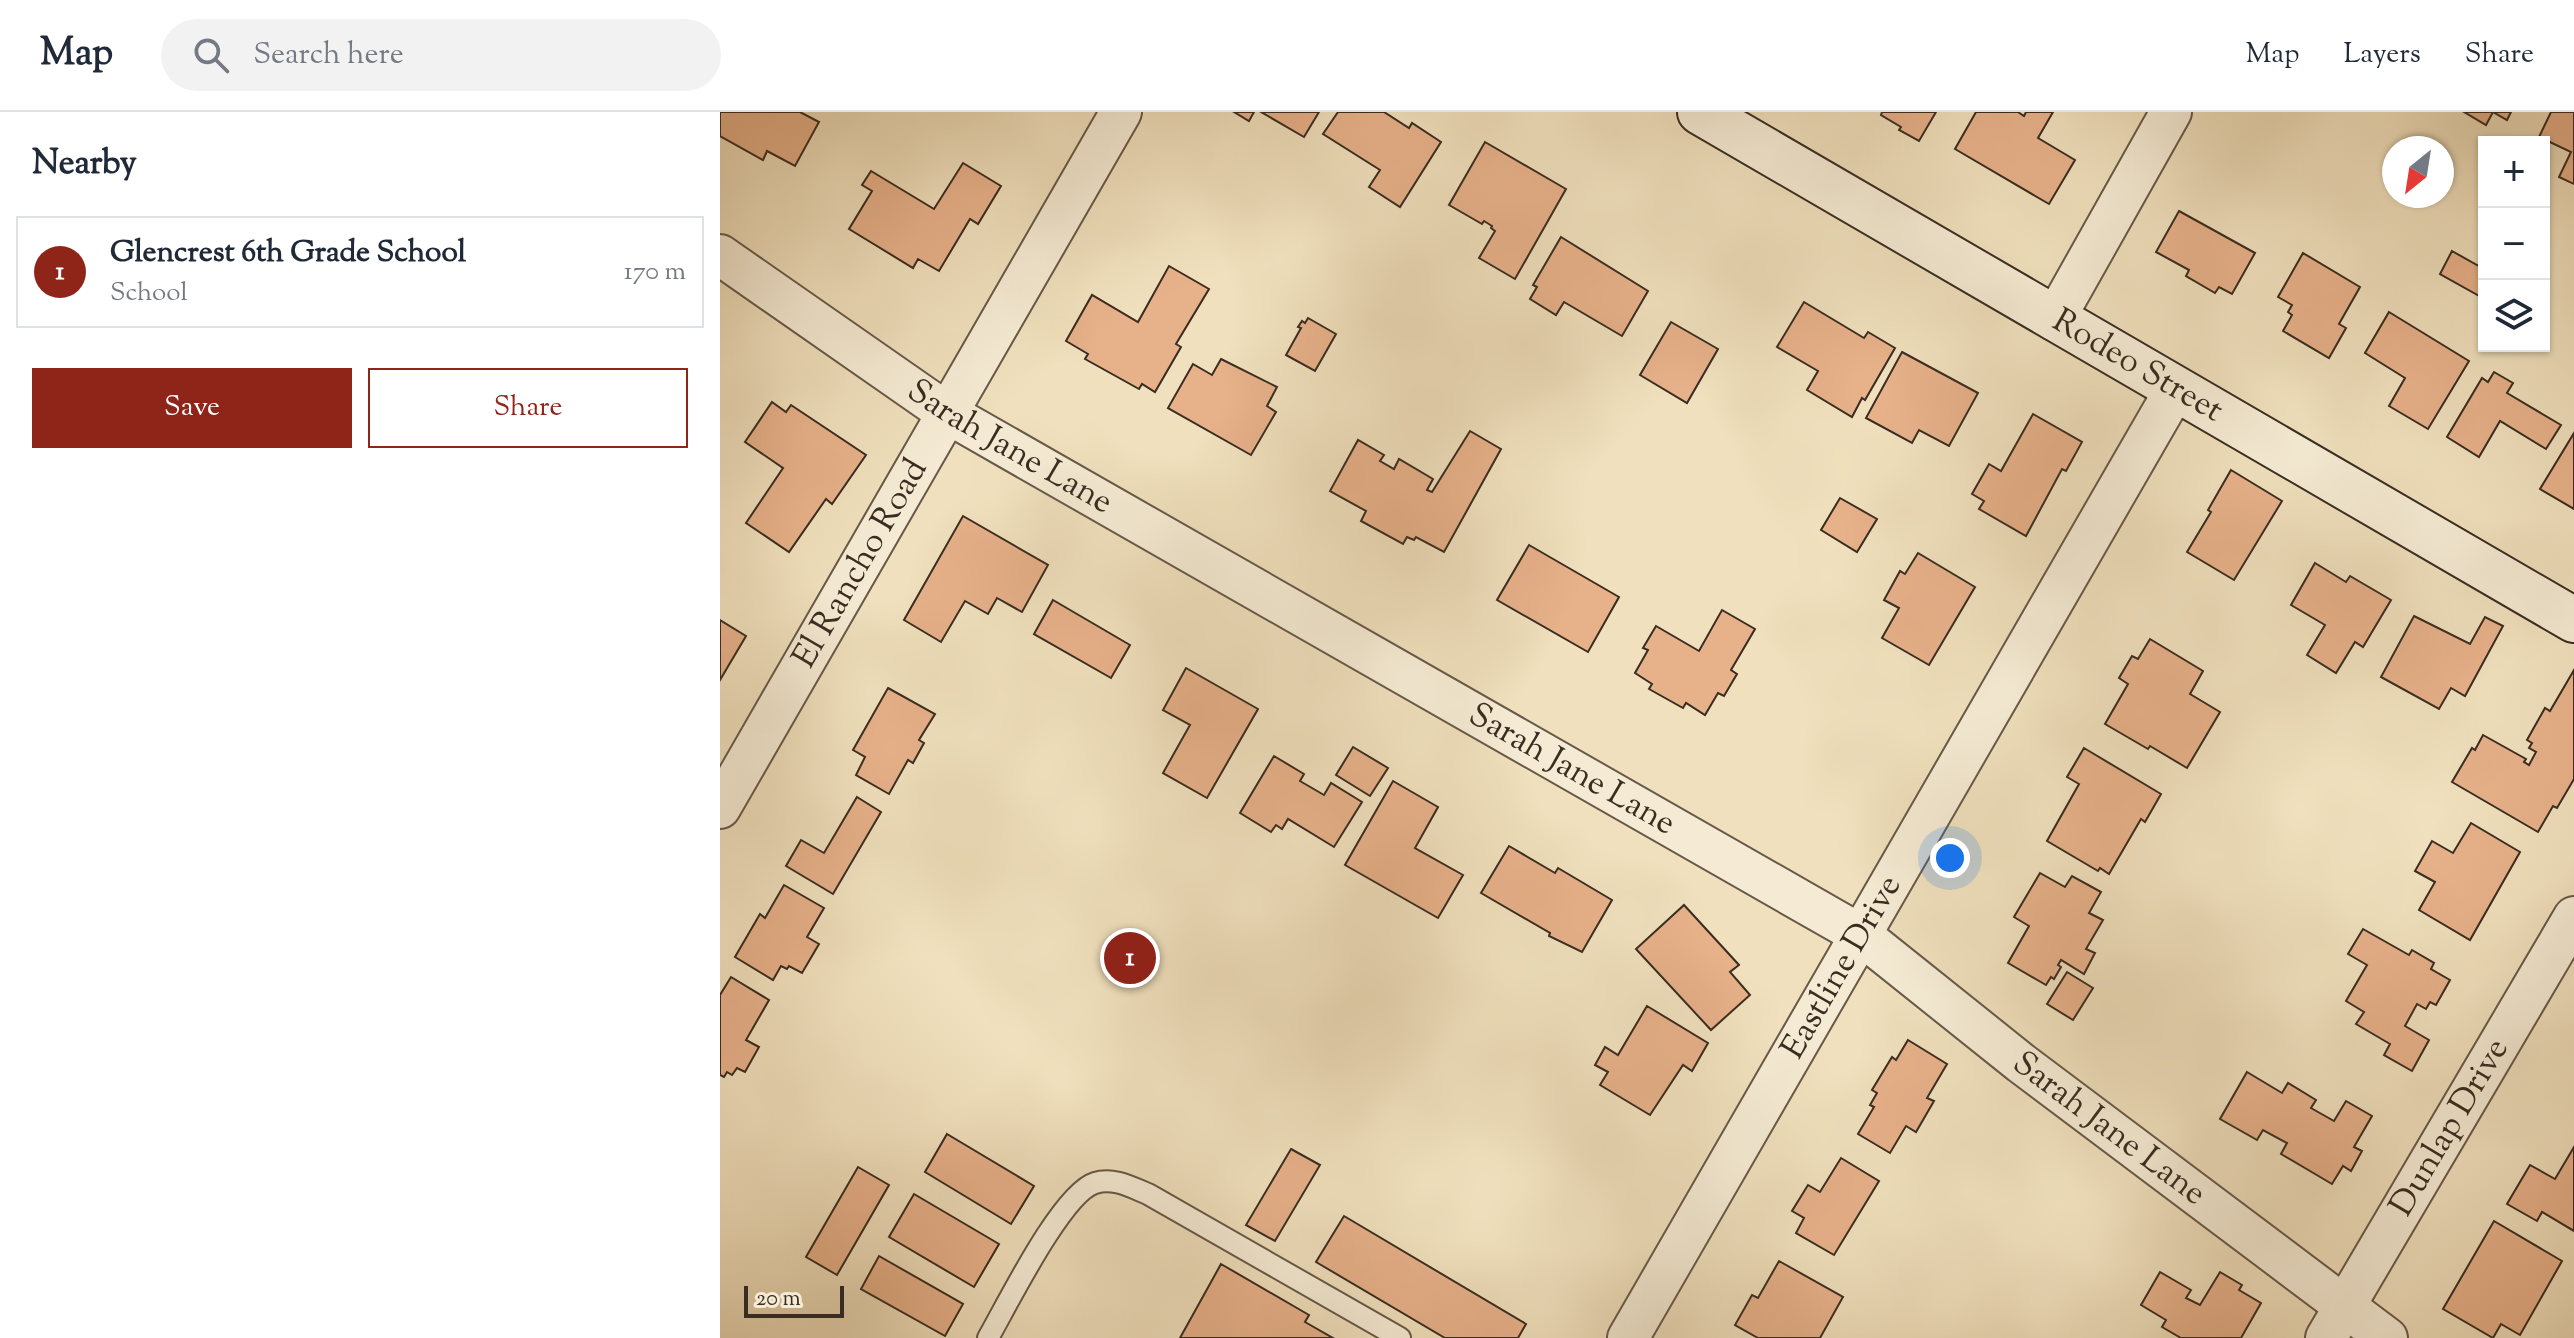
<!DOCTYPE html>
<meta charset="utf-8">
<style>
body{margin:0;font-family:"Sorts Mill Goudy",serif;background:#f2f2f3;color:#1f2937}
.controls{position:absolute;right:24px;top:24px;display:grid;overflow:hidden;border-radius:0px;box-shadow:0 2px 6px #0004}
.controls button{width:72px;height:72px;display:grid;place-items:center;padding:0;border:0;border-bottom:2px solid #e0e1e3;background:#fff;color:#1f2937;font:40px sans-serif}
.compass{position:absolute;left:1662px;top:24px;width:72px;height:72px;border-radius:50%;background:#fff;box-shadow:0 2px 6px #0004;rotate:210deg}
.scale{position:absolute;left:24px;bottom:20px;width:100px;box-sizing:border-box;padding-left:8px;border:4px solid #392c21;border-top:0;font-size:22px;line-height:28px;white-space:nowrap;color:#392c21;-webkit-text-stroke:6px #f5ebd4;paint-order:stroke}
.you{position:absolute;left:1230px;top:746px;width:28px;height:28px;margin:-20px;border:6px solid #fff;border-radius:50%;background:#1a73e8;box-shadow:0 0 0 12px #1a73e833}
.badge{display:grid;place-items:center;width:52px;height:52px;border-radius:50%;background:#8f2418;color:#fff;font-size:26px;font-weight:700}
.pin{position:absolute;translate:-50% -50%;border:4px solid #fff;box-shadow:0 2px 8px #0006}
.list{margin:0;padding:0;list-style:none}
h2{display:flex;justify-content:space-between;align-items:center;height:104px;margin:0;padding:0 32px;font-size:34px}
h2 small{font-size:26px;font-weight:400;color:#747a83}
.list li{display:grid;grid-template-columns:52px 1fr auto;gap:24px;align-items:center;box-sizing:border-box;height:112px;margin:0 16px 16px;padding:0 16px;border:2px solid #e0e1e3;border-radius:0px}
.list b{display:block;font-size:30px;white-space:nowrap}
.list p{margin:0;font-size:26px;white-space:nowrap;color:#747a83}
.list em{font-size:26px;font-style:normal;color:#747a83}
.actions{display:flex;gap:16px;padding:24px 32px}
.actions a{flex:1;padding:18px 0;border:2px solid #8f2418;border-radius:0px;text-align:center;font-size:28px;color:#8f2418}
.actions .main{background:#8f2418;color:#fff}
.icon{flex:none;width:44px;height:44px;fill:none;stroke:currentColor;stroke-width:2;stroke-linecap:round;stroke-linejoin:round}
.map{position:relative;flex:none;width:1854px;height:1226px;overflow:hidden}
header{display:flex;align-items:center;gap:48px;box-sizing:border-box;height:112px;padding:0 40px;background:#fff;border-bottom:2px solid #e0e1e3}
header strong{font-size:38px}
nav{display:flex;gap:44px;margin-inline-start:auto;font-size:28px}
.search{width:560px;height:72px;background:#f2f2f3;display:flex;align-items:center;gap:20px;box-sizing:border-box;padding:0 28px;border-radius:44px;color:#747a83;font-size:30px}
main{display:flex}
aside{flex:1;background:#fff}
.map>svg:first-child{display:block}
.building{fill:#e7b18a;stroke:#392c21;stroke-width:2}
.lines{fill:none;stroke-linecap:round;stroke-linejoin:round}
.lane-casing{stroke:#675948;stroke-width:24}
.street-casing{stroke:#675948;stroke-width:44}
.secondary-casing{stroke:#392c21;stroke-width:48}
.lane{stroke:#f5ebd4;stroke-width:20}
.street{stroke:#f5ebd4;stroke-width:40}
.secondary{stroke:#f5ebd4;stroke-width:44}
.labels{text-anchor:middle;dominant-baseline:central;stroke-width:6;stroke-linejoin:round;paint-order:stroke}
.street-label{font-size:34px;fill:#392c21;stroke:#f5ebd4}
</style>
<header>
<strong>Map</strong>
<div class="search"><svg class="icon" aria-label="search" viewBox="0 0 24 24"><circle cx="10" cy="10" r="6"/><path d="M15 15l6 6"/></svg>Search here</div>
<nav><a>Map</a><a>Layers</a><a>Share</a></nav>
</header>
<main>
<aside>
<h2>Nearby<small></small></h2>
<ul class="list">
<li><span class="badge">1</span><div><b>Glencrest 6th Grade School</b><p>School</p></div><em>170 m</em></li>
</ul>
<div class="actions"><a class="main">Save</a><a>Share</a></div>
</aside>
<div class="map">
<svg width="1854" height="1226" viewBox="0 0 1854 1226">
<rect width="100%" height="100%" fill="#f0e0bd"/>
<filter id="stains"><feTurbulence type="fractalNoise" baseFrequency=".0025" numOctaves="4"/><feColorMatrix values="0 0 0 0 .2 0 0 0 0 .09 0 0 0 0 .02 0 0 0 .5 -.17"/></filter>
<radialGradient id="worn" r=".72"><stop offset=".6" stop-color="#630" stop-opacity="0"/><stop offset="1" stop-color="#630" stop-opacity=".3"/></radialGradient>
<g class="building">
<polygon points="0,0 80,0 99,10 75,54 47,39 43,48 0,24"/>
<polygon points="514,0 534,0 529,9"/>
<polygon points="541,0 599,0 584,25"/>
<polygon points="618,0 664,0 689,16 692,11 721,30 680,95 649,75 660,58 603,22"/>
<polygon points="1162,0 1216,0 1199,29 1179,18 1181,15 1161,3"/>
<polygon points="1256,0 1298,0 1304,4 1306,0 1333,0 1318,26 1355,48 1329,92 1235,37"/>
<polygon points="1744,0 1773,0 1766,13"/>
<polygon points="1773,0 1791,0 1787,8"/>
<polygon points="1831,0 1854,0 1854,72 1839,65 1851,40 1819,25"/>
<polygon points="765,30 846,77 795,167 759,146 775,119 771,116 772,114 764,109 762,112 729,93"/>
<polygon points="243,51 281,74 258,112 250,107 219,159 198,147 193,156 129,117 152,79 142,73 151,59 214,97"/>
<polygon points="1459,99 1535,141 1512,182 1499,175 1495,181 1466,164 1469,158 1436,140"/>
<polygon points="841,125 928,179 902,224 844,190 836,203 810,187 817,175 813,173"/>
<polygon points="1732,139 1764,157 1764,180 1761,185 1720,162"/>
<polygon points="1583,141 1640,175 1619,212 1626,216 1609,246 1563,219 1572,203 1568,200 1572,193 1558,185"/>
<polygon points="449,154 489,177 456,232 461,235 435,280 422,272 419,277 365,247 368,242 346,229 372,183 418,210"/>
<polygon points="1084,190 1144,226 1148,220 1175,236 1145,288 1142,286 1132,305 1087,278 1098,259 1057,235"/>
<polygon points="1669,200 1749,249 1708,317 1669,294 1685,266 1645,241"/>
<polygon points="588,206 616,222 595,259 566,243 581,216 578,215 582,209 585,211"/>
<polygon points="951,210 998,237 967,291 920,263"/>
<polygon points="1182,240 1258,281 1229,334 1199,318 1192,331 1146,306"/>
<polygon points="501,247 557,275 547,294 556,300 531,343 448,296 473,252 492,263"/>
<polygon points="1774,260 1793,271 1787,281 1841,313 1826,337 1780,309 1759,345 1727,325 1762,266 1768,270"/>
<polygon points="52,290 66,300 71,293 146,343 112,392 106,387 69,440 26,411 63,356 25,330"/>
<polygon points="1313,302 1362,330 1346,359 1342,357 1306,424 1259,397 1264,389 1252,382 1269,352 1281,359"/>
<polygon points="750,319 781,337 724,440 696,425 694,428 687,425 683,432 641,409 646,399 610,379 638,328 664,343 660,349 674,357 679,347 713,367 707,378 712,380"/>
<polygon points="1854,321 1854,397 1820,377"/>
<polygon points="1511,358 1562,389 1514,468 1467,440 1491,400 1488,398"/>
<polygon points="1120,386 1157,407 1137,440 1101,418"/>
<polygon points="243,404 328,453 302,500 277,486 268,502 245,489 221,530 184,508"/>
<polygon points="809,433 899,485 868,540 777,488"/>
<polygon points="1198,441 1255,475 1209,553 1162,526 1179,496 1164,488 1180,459 1185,462"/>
<polygon points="1595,451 1626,470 1630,464 1671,488 1643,535 1635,530 1616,561 1587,543 1605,513 1571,493"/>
<polygon points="333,488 410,533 391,566 314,522"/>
<polygon points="1002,498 1035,517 1011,558 1017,562 1004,584 998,581 985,603 966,591 963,596 929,577 932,572 915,561 928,538 923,536 936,514 979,539"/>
<polygon points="1694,504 1750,532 1765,505 1783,514 1745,584 1731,576 1719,597 1661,565"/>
<polygon points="0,508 26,524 0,568"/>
<polygon points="1430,527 1483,559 1470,582 1500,600 1467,656 1430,634 1428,637 1385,612 1408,572 1399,566 1412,544 1418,547"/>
<polygon points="466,556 538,597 487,686 443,661 470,613 443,598"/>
<polygon points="1854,558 1854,667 1837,696 1833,694 1818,720 1732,670 1752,636 1755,638 1763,623 1806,647 1804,650 1809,653 1816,640 1809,636 1812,631 1807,628 1825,596 1830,599"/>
<polygon points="168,576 215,602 199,628 204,631 193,651 188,648 169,682 136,663 145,645 133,638"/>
<polygon points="633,635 668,656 650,684 616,663"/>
<polygon points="1364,636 1441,682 1425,710 1421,707 1389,762 1380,756 1378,759 1327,729 1359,672 1347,665"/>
<polygon points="554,644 584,662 580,669 604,683 611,671 642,690 614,735 568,707 562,717 556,713 551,720 520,701"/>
<polygon points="673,669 718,695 695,736 743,763 718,806 625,753"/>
<polygon points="137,685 161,700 113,782 66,754 81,728 104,741"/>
<polygon points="1751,711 1800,740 1750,828 1699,798 1715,770 1695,759 1712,729 1733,741"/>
<polygon points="789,734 835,761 838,756 892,788 862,840 829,824 830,821 761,781"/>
<polygon points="1320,761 1345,775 1352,764 1381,780 1369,801 1383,808 1366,837 1375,841 1364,862 1341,848 1338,853 1341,855 1334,867 1331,865 1326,873 1288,851 1309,814 1294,805"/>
<polygon points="64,773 104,796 87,825 99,832 82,861 69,854 67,857 61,854 53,868 15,845 40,802 45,806"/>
<polygon points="964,793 1019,853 1010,860 1030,883 991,918 916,837"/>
<polygon points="1643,817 1689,843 1692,838 1714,851 1711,857 1730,868 1716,893 1710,890 1706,897 1697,892 1685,914 1709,928 1692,959 1664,943 1670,932 1636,912 1644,900 1626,889 1647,853 1628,842"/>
<polygon points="1347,860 1373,876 1353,908 1327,892"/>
<polygon points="11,865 49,888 26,928 39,935 25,960 17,956 12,963 7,960 4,965 0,963 0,883"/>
<polygon points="927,894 988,931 972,959 963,953 930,1003 880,973 888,960 875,953 885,935 898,943"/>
<polygon points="1188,928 1227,952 1207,986 1214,989 1196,1020 1186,1014 1170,1041 1138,1022 1154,995 1150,993 1157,981 1152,978 1172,945 1176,948"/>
<polygon points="1527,960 1562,981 1568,971 1596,988 1591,996 1614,1009 1626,989 1652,1004 1634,1035 1642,1039 1631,1059 1623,1054 1612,1072 1561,1042 1567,1031 1543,1018 1537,1028 1500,1007"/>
<polygon points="227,1022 314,1074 291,1112 205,1060"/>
<polygon points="1854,1035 1854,1119 1822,1100 1817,1109 1787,1092 1810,1053 1835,1067"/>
<polygon points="571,1037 600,1053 555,1129 526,1113"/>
<polygon points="1121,1046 1159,1069 1114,1143 1076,1121 1084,1106 1072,1099 1088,1073 1100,1080"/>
<polygon points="138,1055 169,1073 117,1163 86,1145"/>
<polygon points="194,1082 279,1132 254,1175 169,1125"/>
<polygon points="624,1104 806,1212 798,1226 725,1226 596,1150"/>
<polygon points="1774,1109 1842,1149 1800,1223 1781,1212 1773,1226 1723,1197"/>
<polygon points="159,1144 243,1192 225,1224 141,1177"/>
<polygon points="1059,1149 1123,1185 1100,1226 1038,1226 1015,1213 1032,1183 1038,1186"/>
<polygon points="501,1152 589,1203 585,1210 613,1226 460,1226"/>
<polygon points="1440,1160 1471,1178 1466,1186 1480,1193 1500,1160 1522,1173 1519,1178 1541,1191 1521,1226 1461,1226 1442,1215 1446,1208 1421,1193"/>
</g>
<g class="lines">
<g class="lane-casing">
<path id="lane" d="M268 1226C287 1193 342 1081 375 1071 393 1065 411 1075 428 1082L680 1226"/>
</g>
<g class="street-casing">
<g id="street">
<path id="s1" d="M0 143 227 301 1141 823 1301 951 1667 1226"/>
<polyline points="1334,208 1451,0"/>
<path id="s2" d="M0 696 401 0"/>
<path id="s3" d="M908 1226 1455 278"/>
<path id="s4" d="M1606 1226 1854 805"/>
</g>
</g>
<g class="secondary-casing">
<g id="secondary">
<path id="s5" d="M980 0 1854 508"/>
</g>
</g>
<use href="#lane" class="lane"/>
<use href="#street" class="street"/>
<use href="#secondary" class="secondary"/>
</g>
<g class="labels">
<g class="street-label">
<text stroke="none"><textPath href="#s5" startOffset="506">Rodeo Street</textPath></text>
<text stroke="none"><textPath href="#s1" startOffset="348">Sarah Jane Lane</textPath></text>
<text stroke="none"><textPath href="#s2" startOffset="282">El Rancho Road</textPath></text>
<text stroke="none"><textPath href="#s1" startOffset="996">Sarah Jane Lane</textPath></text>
<text stroke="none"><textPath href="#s3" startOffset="428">Eastline Drive</textPath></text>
<text stroke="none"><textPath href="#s4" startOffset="244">Dunlap Drive</textPath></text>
<text stroke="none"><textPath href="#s1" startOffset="1644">Sarah Jane Lane</textPath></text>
</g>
</g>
<rect width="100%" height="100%" filter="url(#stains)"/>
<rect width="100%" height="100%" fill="url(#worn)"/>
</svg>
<div class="controls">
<button>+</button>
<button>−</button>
<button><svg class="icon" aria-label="layers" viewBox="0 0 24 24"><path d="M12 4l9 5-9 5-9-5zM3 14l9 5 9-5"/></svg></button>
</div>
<svg class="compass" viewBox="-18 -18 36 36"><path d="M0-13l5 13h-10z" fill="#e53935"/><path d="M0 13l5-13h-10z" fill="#747a83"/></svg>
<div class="scale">20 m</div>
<div class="you"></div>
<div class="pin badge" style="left:410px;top:846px">1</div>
</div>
</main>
